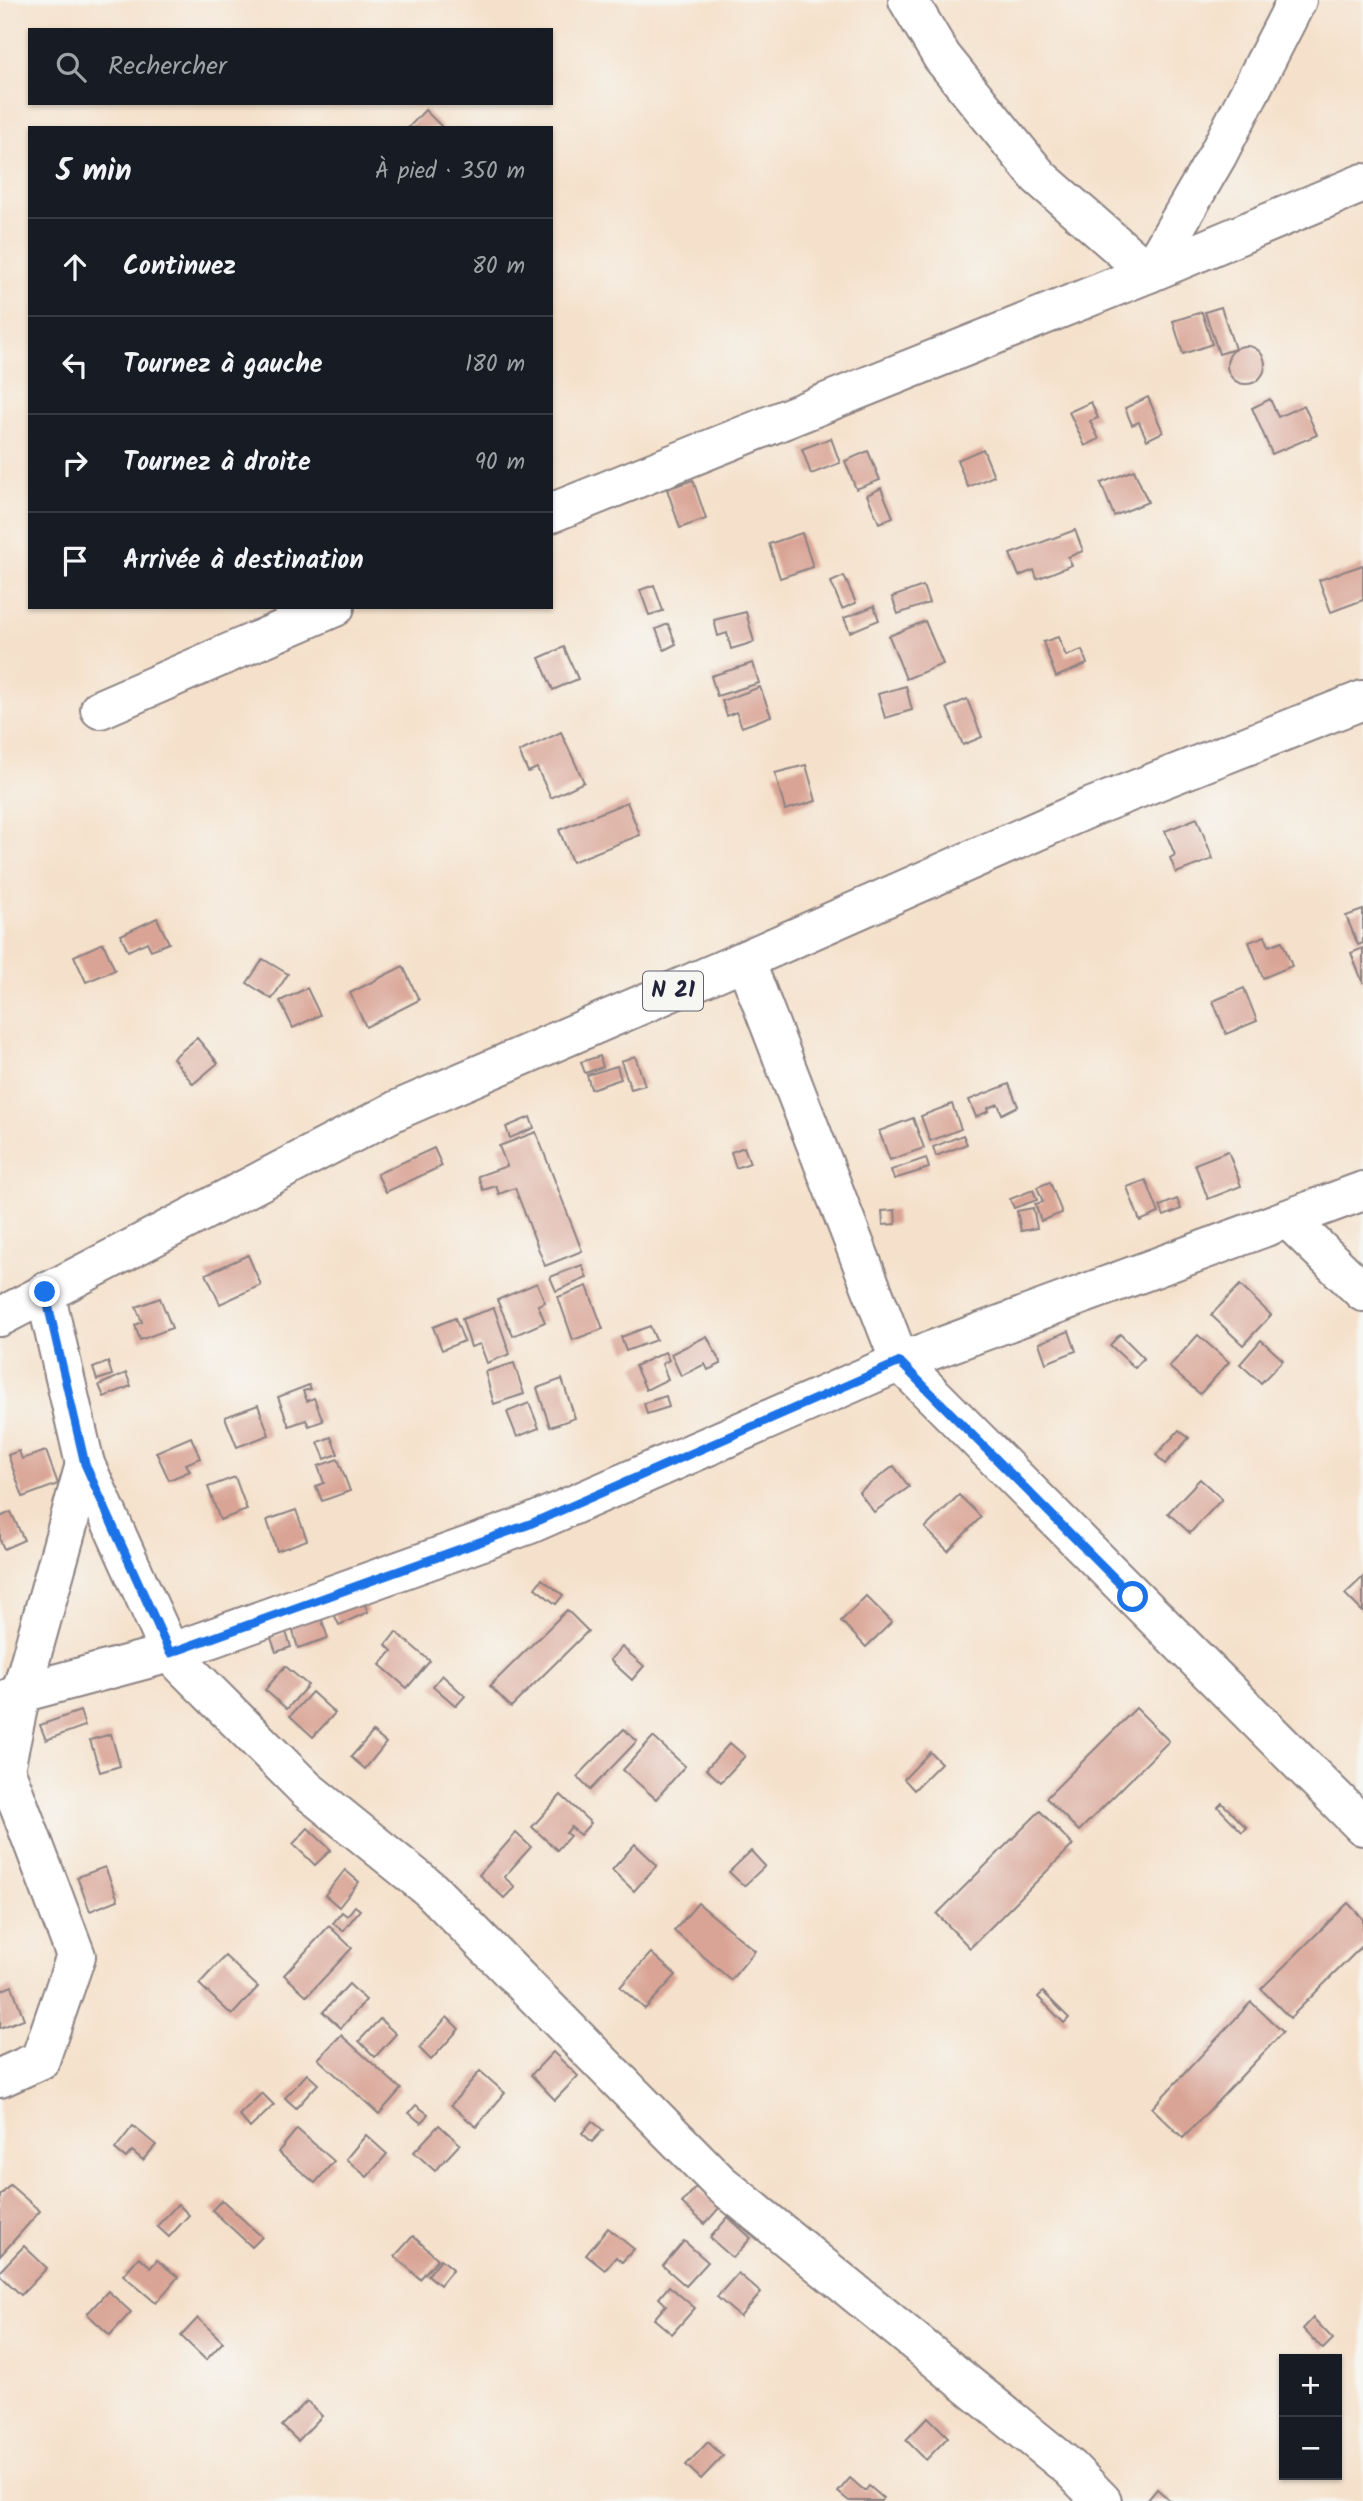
<!DOCTYPE html>
<html lang="fr">
<meta charset="utf-8">
<style>
body{margin:0;font-family:Kalam,sans-serif;background:#242831;color:#f1f3f6}
.controls{position:absolute;right:21px;bottom:21px;display:grid;overflow:hidden;border-radius:0px;box-shadow:0 2px 5px #0004}
.controls button{width:63px;height:63px;display:grid;place-items:center;padding:0;border:0;border-bottom:2px solid #363941;background:#171b24;color:#f1f3f6;font:35px sans-serif}
.stop{position:absolute;width:21px;height:21px;margin:-16px;border:5px solid #1a73e8;border-radius:50%;background:#fff}
.stop.end{background:#1a73e8;border-color:#fff;box-shadow:0 2px 7px #0008}
.list{margin:0;padding:0;list-style:none}
h2{display:flex;justify-content:space-between;align-items:center;height:91px;margin:0;padding:0 28px;font-size:30px}
h2 small{font-size:23px;font-weight:400;color:#9ea1a6}
.list li{display:grid;grid-template-columns:46px 1fr auto;gap:21px;align-items:center;box-sizing:border-box;height:98px;padding:0 28px;border-top:2px solid #363941}
.list b{display:block;font-size:26px;white-space:nowrap}
.list em{font-size:23px;font-style:normal;color:#9ea1a6}
.icon{flex:none;width:38px;height:38px;fill:none;stroke:currentColor;stroke-width:2;stroke-linecap:round;stroke-linejoin:round}
.map{position:relative;flex:none;width:1363px;height:2501px;overflow:hidden}
.search{position:absolute;background:#171b24;box-shadow:0 2px 5px #0004;left:28px;top:28px;width:525px;height:77px;display:flex;align-items:center;gap:18px;box-sizing:border-box;padding:0 24px;border-radius:0px;color:#9ea1a6;font-size:26px}
.panel{position:absolute;background:#171b24;box-shadow:0 2px 5px #0004;left:28px;top:126px;width:525px;height:483px;border-radius:0px}
.map>svg:first-child{display:block}
.building{fill:#d9a495}
.lines{fill:none;stroke-linecap:round;stroke-linejoin:round}
.minor-casing{stroke:#8c8283;stroke-width:42}
.major-casing{stroke:#8c8283;stroke-width:42}
.minor{stroke:#fff;stroke-width:38}
.major{stroke:#fff;stroke-width:38}
.route{stroke:#1a73e8;stroke-width:9}
.labels{text-anchor:middle;dominant-baseline:central;stroke-width:5;stroke-linejoin:round;paint-order:stroke}
.shield{fill:#f6f6f2;stroke:#626272;stroke-width:2}
.shield-label{font-size:23px;font-weight:bold;fill:#22223b}
</style>
<div class="map">
<svg width="1363" height="2501" viewBox="0 0 1363 2501">
<rect width="100%" height="100%" fill="#f6f6f2"/>
<filter id="ink" filterUnits="userSpaceOnUse"><feTurbulence type="fractalNoise" baseFrequency=".0143" numOctaves="2"/><feDisplacementMap in="SourceGraphic" scale="14" xChannelSelector="R" yChannelSelector="G"/><feConvolveMatrix kernelMatrix="1 2 1 2 8 2 1 2 1" color-interpolation-filters="sRGB"/></filter>
<filter id="wash" filterUnits="userSpaceOnUse"><feTurbulence type="fractalNoise" baseFrequency=".00686" numOctaves="4" result="noise"/><feDisplacementMap in="SourceGraphic" scale="28" xChannelSelector="R" yChannelSelector="G"/><feGaussianBlur stdDeviation="1.57" result="paint"/><feColorMatrix in="noise" values="0 0 0 0 0 0 0 0 0 0 0 0 0 0 0 0 0 1.4 0 .05"/><feComposite in="paint" operator="in"/></filter>
<g filter="url(#wash)">
<rect width="100%" height="100%" fill="#f5e1cb"/>
<g id="blocks">
<g class="building">
<polygon points="425,110 443,128 408,128"/>
<polygon points="1221,307 1235,349 1219,354 1205,312"/>
<polygon points="1202,312 1212,344 1183,354 1173,321"/>
<circle cx="1246" cy="365" r="19"/>
<polygon points="1148,397 1163,432 1147,440 1139,422 1132,425 1125,408"/>
<polygon points="1270,399 1278,417 1304,405 1317,435 1272,454 1252,408"/>
<polygon points="1091,402 1098,418 1090,421 1099,439 1085,446 1069,412"/>
<polygon points="831,438 840,463 811,474 802,449"/>
<polygon points="983,449 994,476 968,487 957,460"/>
<polygon points="868,451 880,480 856,489 845,461"/>
<polygon points="1134,470 1148,502 1114,516 1101,483"/>
<polygon points="693,480 706,519 680,528 667,489"/>
<polygon points="881,488 893,517 879,523 867,495"/>
<polygon points="1075,530 1083,551 1068,557 1072,565 1037,579 1034,570 1019,576 1010,554"/>
<polygon points="802,533 813,567 780,578 769,544"/>
<polygon points="1363,565 1363,600 1331,612 1319,580"/>
<polygon points="844,576 856,603 842,609 831,582"/>
<polygon points="654,585 663,611 649,615 640,590"/>
<polygon points="923,586 929,603 898,614 892,597"/>
<polygon points="874,606 879,620 850,632 844,618"/>
<polygon points="746,612 754,642 731,649 727,633 718,636 714,620"/>
<polygon points="925,621 943,664 906,679 889,636"/>
<polygon points="668,624 676,644 664,650 656,629"/>
<polygon points="1058,637 1066,656 1082,650 1087,664 1056,677 1043,642"/>
<polygon points="564,647 578,679 553,690 539,658"/>
<polygon points="753,663 759,683 717,696 711,676"/>
<polygon points="906,686 912,710 885,718 878,694"/>
<polygon points="760,687 771,716 742,727 736,712 727,716 722,701"/>
<polygon points="967,699 982,737 963,745 947,708"/>
<polygon points="561,732 584,782 551,798 537,768 528,772 519,752"/>
<polygon points="806,765 816,801 785,810 775,773"/>
<polygon points="627,802 640,835 572,862 559,830"/>
<polygon points="1197,818 1213,859 1176,873 1170,858 1175,855 1165,831"/>
<polygon points="1363,910 1363,943 1358,945 1346,916"/>
<polygon points="157,918 169,943 151,950 147,942 128,951 121,935"/>
<polygon points="1265,936 1269,946 1282,941 1292,966 1263,978 1249,942"/>
<polygon points="103,943 115,970 86,982 74,956"/>
<polygon points="1363,948 1363,983 1351,953"/>
<polygon points="263,959 288,974 272,999 247,983"/>
<polygon points="403,966 419,1000 366,1027 350,993"/>
<polygon points="307,988 320,1015 293,1028 280,1001"/>
<polygon points="1244,988 1257,1021 1226,1034 1213,1001"/>
<polygon points="197,1038 218,1063 193,1084 173,1058"/>
<polygon points="600,1056 603,1067 585,1073 581,1062"/>
<polygon points="635,1056 645,1085 631,1089 621,1061"/>
<polygon points="617,1066 621,1079 591,1089 587,1075"/>
<polygon points="1009,1084 1018,1106 1002,1114 998,1104 988,1108 989,1111 976,1117 969,1100"/>
<polygon points="952,1104 961,1129 930,1141 921,1116"/>
<polygon points="530,1117 534,1128 510,1138 506,1127"/>
<polygon points="913,1118 924,1148 890,1160 879,1131"/>
<polygon points="536,1132 582,1251 545,1266 515,1188 499,1194 496,1186 483,1190 478,1176 507,1166 499,1146"/>
<polygon points="963,1135 967,1144 936,1156 933,1147"/>
<polygon points="744,1147 750,1163 736,1168 731,1152"/>
<polygon points="434,1148 442,1166 386,1192 377,1174"/>
<polygon points="1228,1151 1241,1186 1208,1199 1195,1164"/>
<polygon points="926,1158 929,1168 894,1179 891,1170"/>
<polygon points="1146,1180 1159,1213 1140,1221 1127,1187"/>
<polygon points="1050,1182 1062,1213 1041,1221 1035,1204 1043,1202 1037,1187"/>
<polygon points="1033,1190 1037,1200 1014,1208 1010,1199"/>
<polygon points="1177,1199 1181,1209 1164,1216 1160,1206"/>
<polygon points="1033,1208 1037,1228 1021,1231 1017,1211"/>
<polygon points="895,1210 896,1224 883,1225 882,1211"/>
<polygon points="248,1255 261,1285 220,1304 206,1274"/>
<polygon points="582,1265 587,1278 556,1291 550,1277"/>
<polygon points="537,1283 545,1302 538,1305 545,1322 513,1336 497,1300"/>
<polygon points="1240,1285 1271,1315 1243,1345 1211,1315"/>
<polygon points="587,1286 603,1329 573,1340 558,1297"/>
<polygon points="160,1298 172,1328 140,1340 135,1325 142,1322 136,1307"/>
<polygon points="494,1308 510,1354 487,1363 480,1344 471,1347 462,1319"/>
<polygon points="455,1318 464,1341 442,1350 433,1327"/>
<polygon points="650,1326 656,1340 626,1351 621,1337"/>
<polygon points="1069,1331 1076,1351 1046,1363 1039,1343"/>
<polygon points="1120,1334 1144,1358 1135,1368 1110,1345"/>
<polygon points="1198,1335 1229,1362 1200,1394 1169,1367"/>
<polygon points="707,1336 721,1364 708,1370 705,1364 681,1376 671,1354"/>
<polygon points="1261,1340 1283,1360 1261,1383 1240,1364"/>
<polygon points="665,1352 669,1360 662,1364 668,1379 646,1390 635,1366"/>
<polygon points="108,1362 112,1375 97,1380 93,1368"/>
<polygon points="514,1363 524,1394 494,1404 485,1372"/>
<polygon points="126,1373 131,1386 104,1397 99,1385"/>
<polygon points="562,1379 575,1418 550,1427 537,1388"/>
<polygon points="309,1385 311,1389 303,1391 307,1401 314,1398 323,1421 309,1426 306,1420 289,1426 278,1397"/>
<polygon points="666,1396 669,1407 647,1414 644,1403"/>
<polygon points="529,1403 539,1428 517,1437 507,1412"/>
<polygon points="258,1405 269,1435 237,1447 225,1417"/>
<polygon points="1179,1430 1189,1438 1165,1464 1156,1455"/>
<polygon points="191,1437 200,1458 186,1464 190,1471 169,1480 156,1452"/>
<polygon points="331,1437 338,1454 325,1459 318,1442"/>
<polygon points="19,1451 22,1459 46,1451 58,1484 23,1497 8,1455"/>
<polygon points="338,1459 350,1491 322,1501 316,1486 324,1483 318,1466"/>
<polygon points="894,1466 909,1487 874,1512 859,1492"/>
<polygon points="235,1477 247,1510 220,1520 208,1487"/>
<polygon points="1200,1479 1222,1499 1190,1533 1168,1513"/>
<polygon points="959,1495 981,1517 948,1551 925,1528"/>
<polygon points="296,1510 307,1540 277,1551 267,1520"/>
<polygon points="11,1512 24,1540 4,1549 0,1540 0,1517"/>
<polygon points="1363,1577 1363,1612 1345,1594"/>
<polygon points="542,1579 563,1595 556,1604 535,1588"/>
<polygon points="866,1596 892,1622 866,1647 841,1621"/>
<polygon points="362,1598 368,1612 339,1625 333,1612"/>
<polygon points="567,1610 588,1631 511,1707 490,1686"/>
<polygon points="320,1615 328,1638 298,1648 291,1625"/>
<polygon points="286,1632 291,1647 276,1652 271,1638"/>
<polygon points="396,1632 430,1661 407,1688 380,1665 392,1651 386,1645"/>
<polygon points="622,1647 644,1666 632,1680 610,1660"/>
<polygon points="285,1666 308,1685 287,1709 265,1690"/>
<polygon points="442,1675 465,1696 456,1706 433,1686"/>
<polygon points="312,1692 335,1713 313,1737 290,1716"/>
<polygon points="1136,1708 1169,1741 1079,1831 1046,1798"/>
<polygon points="80,1711 85,1726 46,1740 40,1725"/>
<polygon points="624,1729 637,1741 590,1790 577,1777"/>
<polygon points="373,1732 386,1743 365,1769 351,1757"/>
<polygon points="111,1734 120,1766 100,1772 90,1740"/>
<polygon points="653,1737 685,1766 656,1799 623,1770"/>
<polygon points="730,1743 745,1756 721,1782 706,1769"/>
<polygon points="930,1752 941,1763 914,1790 904,1779"/>
<polygon points="561,1795 591,1823 580,1835 571,1827 566,1833 570,1836 557,1850 532,1827"/>
<polygon points="1222,1803 1247,1828 1242,1832 1218,1807"/>
<polygon points="1040,1811 1073,1845 970,1948 937,1914"/>
<polygon points="308,1828 331,1850 315,1865 293,1844"/>
<polygon points="516,1833 531,1847 504,1877 515,1887 504,1898 479,1875"/>
<polygon points="635,1844 657,1865 634,1891 612,1870"/>
<polygon points="751,1851 765,1866 744,1886 729,1872"/>
<polygon points="105,1867 118,1900 90,1911 77,1877"/>
<polygon points="345,1870 359,1882 339,1907 325,1895"/>
<polygon points="698,1903 755,1951 731,1980 674,1931"/>
<polygon points="1348,1903 1363,1919 1363,1945 1290,2018 1261,1989"/>
<polygon points="355,1906 360,1910 343,1931 333,1923 342,1912 347,1916"/>
<polygon points="329,1926 352,1948 307,1996 284,1975"/>
<polygon points="651,1953 676,1975 645,2009 620,1987"/>
<polygon points="225,1956 258,1987 232,2015 199,1984"/>
<polygon points="349,1984 366,2000 341,2028 323,2012"/>
<polygon points="12,1986 24,2019 0,2028 0,1991"/>
<polygon points="1043,1992 1069,2018 1064,2023 1038,1997"/>
<polygon points="1251,2002 1283,2032 1183,2138 1152,2108"/>
<polygon points="447,2017 459,2029 431,2060 419,2048"/>
<polygon points="380,2019 396,2034 375,2057 359,2041"/>
<polygon points="341,2035 401,2089 379,2114 318,2059"/>
<polygon points="553,2052 578,2076 555,2100 531,2075"/>
<polygon points="480,2071 505,2093 476,2127 451,2105"/>
<polygon points="307,2074 318,2084 296,2108 285,2098"/>
<polygon points="262,2093 274,2105 250,2128 239,2115"/>
<polygon points="416,2105 428,2114 421,2123 409,2113"/>
<polygon points="592,2121 603,2130 592,2142 582,2133"/>
<polygon points="439,2125 460,2144 435,2171 414,2152"/>
<polygon points="133,2126 156,2145 143,2160 132,2151 126,2158 115,2149"/>
<polygon points="297,2129 334,2161 315,2183 278,2152"/>
<polygon points="366,2135 387,2154 367,2177 346,2159"/>
<polygon points="10,2185 40,2211 0,2256 0,2196"/>
<polygon points="696,2187 719,2208 705,2224 682,2203"/>
<polygon points="222,2200 262,2237 252,2247 212,2210"/>
<polygon points="178,2204 189,2215 169,2237 157,2226"/>
<polygon points="728,2217 751,2238 733,2258 710,2238"/>
<polygon points="608,2228 634,2249 622,2262 616,2257 605,2270 586,2255"/>
<polygon points="413,2236 438,2259 420,2279 395,2256"/>
<polygon points="684,2241 708,2262 686,2286 663,2266"/>
<polygon points="24,2246 47,2268 21,2295 0,2275 0,2271"/>
<polygon points="139,2257 151,2267 157,2260 178,2277 156,2303 123,2275"/>
<polygon points="441,2259 453,2269 440,2285 428,2275"/>
<polygon points="738,2273 761,2293 740,2317 717,2297"/>
<polygon points="669,2286 695,2308 672,2334 654,2319 666,2305 659,2298"/>
<polygon points="108,2291 131,2312 110,2335 87,2314"/>
<polygon points="198,2318 223,2342 206,2360 181,2336"/>
<polygon points="1313,2318 1333,2339 1323,2349 1303,2329"/>
<polygon points="307,2401 322,2416 298,2441 282,2426"/>
<polygon points="928,2417 948,2437 926,2460 906,2440"/>
<polygon points="708,2442 723,2456 701,2479 686,2465"/>
<polygon points="850,2478 865,2491 869,2486 883,2498 881,2501 849,2501 838,2492"/>
<polygon points="1157,2489 1171,2501 1147,2501"/>
</g>
</g>
</g>
<g filter="url(#ink)">
<use href="#blocks" fill-opacity="0" stroke="#8c8283" stroke-width="2"/>
<g class="lines">
<g class="minor-casing">
<g id="minor">
<polyline points="908,0 942,57 1039,177 1149,273 1217,156 1297,0"/>
<polyline points="551,513 1149,273 1363,183"/>
<polyline points="100,709 335,607"/>
<polyline points="745,960 900,1362 1363,1826"/>
<polyline points="1289,1220 1363,1292"/>
<polyline points="45,1292 85,1464 170,1653 306,1789 431,1890 720,2183 1070,2468 1102,2501"/>
<polyline points="0,1702 21,1693 170,1653 530,1524 900,1362 1363,1191"/>
<polyline points="0,2078 40,2060 76,1956 5,1769 21,1693 85,1464"/>
</g>
</g>
<g class="major-casing">
<polyline id="major" points="0,1317 397,1110 745,960 1089,808 1363,700"/>
</g>
<use href="#minor" class="minor"/>
<use href="#major" class="major"/>
</g>
</g>
<g class="lines" filter="url(#ink)">
<polyline class="route" points="45,1292 85,1464 170,1653 530,1524 900,1362 1133,1597"/>
</g>
<g class="labels">
<rect class="shield" x="643" y="971.5" width="60" height="39" rx="5"/>
<g class="shield-label">
<text x="673" y="991">N 21</text>
</g>
</g>
</svg>
<div class="controls">
<button>+</button>
<button>−</button>
</div>
<div class="stop" style="left:1133px;top:1597px"></div>
<div class="stop end" style="left:45px;top:1292px"></div>
<div class="search"><svg class="icon" aria-label="search" viewBox="0 0 24 24"><circle cx="10" cy="10" r="6"/><path d="M15 15l6 6"/></svg>Rechercher</div>
<section class="panel">
<h2>5 min<small>À pied · 350 m</small></h2>
<ul class="list">
<li><svg class="icon" aria-label="ahead" viewBox="0 0 24 24"><path d="M12 20V5M6 11l6-6 6 6"/></svg><div><b>Continuez</b></div><em>80 m</em></li>
<li><svg class="icon" aria-label="left" viewBox="0 0 24 24"><path d="M17 20v-9H6M10 6l-5 5 5 5"/></svg><div><b>Tournez à gauche</b></div><em>180 m</em></li>
<li><svg class="icon" aria-label="right" viewBox="0 0 24 24"><path d="M7 20v-9h11M14 6l5 5-5 5"/></svg><div><b>Tournez à droite</b></div><em>90 m</em></li>
<li><svg class="icon" aria-label="arrive" viewBox="0 0 24 24"><path d="M6 21V4h12l-3 4 3 4H6"/></svg><div><b>Arrivée à destination</b></div></li>
</ul>
</section>
</div>
